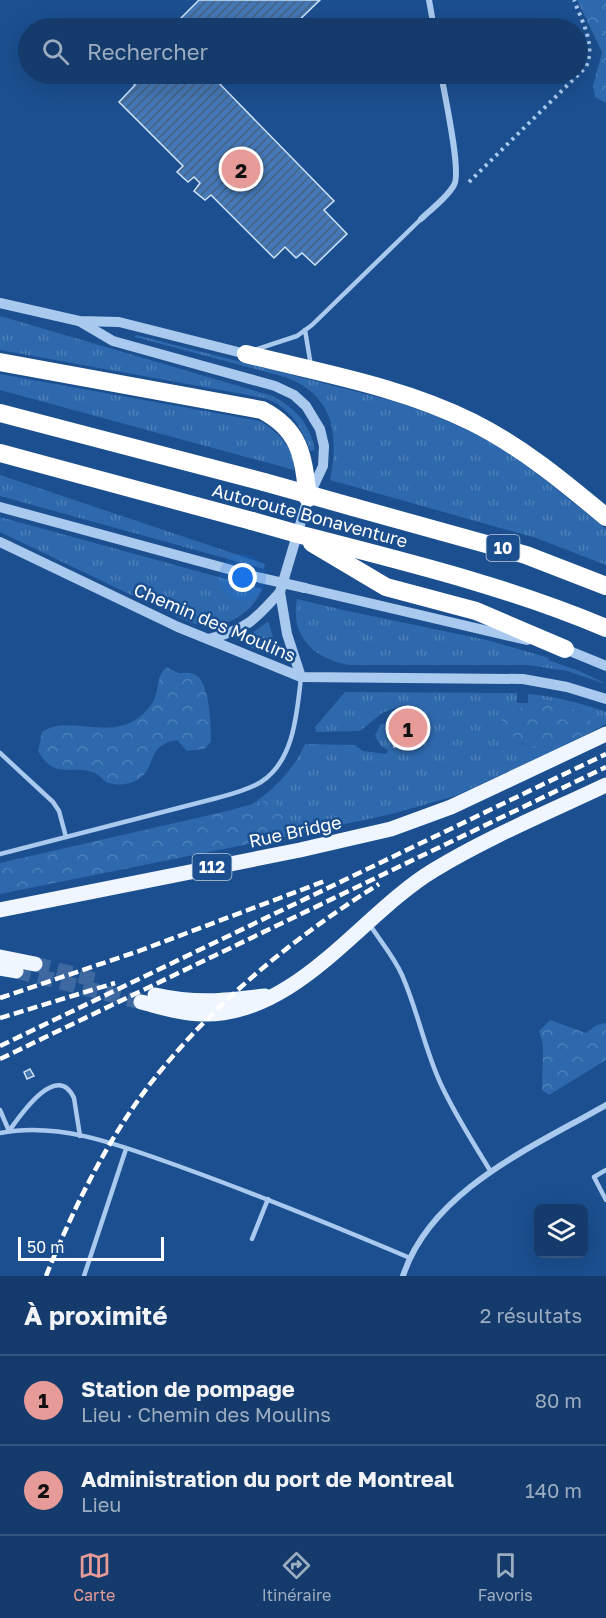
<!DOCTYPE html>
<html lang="fr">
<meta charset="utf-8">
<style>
body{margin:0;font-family:"Golos Text",sans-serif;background:#1d4271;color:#f1f3f6}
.controls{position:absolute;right:18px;bottom:18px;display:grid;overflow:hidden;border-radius:9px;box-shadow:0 6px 24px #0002}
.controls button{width:54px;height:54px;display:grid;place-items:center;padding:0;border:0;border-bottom:2px solid #33557e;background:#143b6b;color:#f1f3f6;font:30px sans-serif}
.scale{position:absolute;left:18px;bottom:15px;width:146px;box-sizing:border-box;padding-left:6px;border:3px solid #fff;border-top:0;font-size:16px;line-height:21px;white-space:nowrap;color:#fff;-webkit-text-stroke:4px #1b4f8f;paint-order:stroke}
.you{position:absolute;left:243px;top:578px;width:21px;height:21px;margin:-15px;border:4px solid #fff;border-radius:50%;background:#1a73e8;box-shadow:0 0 0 9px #1a73e833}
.badge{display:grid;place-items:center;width:39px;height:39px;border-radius:50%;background:#e69b98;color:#111;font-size:20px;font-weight:700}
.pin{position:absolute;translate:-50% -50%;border:3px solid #fff;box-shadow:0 2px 6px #0006}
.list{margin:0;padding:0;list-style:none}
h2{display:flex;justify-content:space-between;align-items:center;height:78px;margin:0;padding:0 24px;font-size:26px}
h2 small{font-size:20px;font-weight:400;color:#9dadc1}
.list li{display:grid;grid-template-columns:39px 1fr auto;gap:18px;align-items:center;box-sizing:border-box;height:90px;padding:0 24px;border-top:2px solid #33557e}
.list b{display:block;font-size:22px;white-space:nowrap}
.list p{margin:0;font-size:20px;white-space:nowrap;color:#9dadc1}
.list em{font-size:20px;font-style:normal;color:#9dadc1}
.icon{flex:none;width:33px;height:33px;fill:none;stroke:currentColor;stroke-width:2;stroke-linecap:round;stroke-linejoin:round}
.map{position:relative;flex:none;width:606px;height:1276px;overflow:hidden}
.search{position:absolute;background:#143b6b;box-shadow:0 6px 24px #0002;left:18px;right:18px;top:18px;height:66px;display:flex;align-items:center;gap:15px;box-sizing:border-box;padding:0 21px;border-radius:33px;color:#9dadc1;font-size:22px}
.sheet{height:258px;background:#143b6b}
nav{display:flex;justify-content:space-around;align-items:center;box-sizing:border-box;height:84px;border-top:2px solid #33557e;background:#143b6b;font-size:16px;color:#9dadc1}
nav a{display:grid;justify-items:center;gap:3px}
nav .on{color:#e69b98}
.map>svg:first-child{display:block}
.grass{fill:url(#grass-tufts)}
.forest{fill:url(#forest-crowns)}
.building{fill:url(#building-hatch);stroke:#cfe3fa;stroke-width:1.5}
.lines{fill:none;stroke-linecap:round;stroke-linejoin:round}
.primary-tunnel{stroke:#3d69a0;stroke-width:15;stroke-dasharray:15 8;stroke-linecap:butt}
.path{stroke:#a9c9ee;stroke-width:4;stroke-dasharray:3 4.5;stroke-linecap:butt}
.service{stroke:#a9c9ee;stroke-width:4.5}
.minor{stroke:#a9c9ee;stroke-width:6}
.tertiary{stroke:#a9c9ee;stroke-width:10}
.primary{stroke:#f0f6ff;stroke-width:15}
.motorway{stroke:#fff;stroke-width:18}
.rail{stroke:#fff;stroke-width:4.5;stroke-dasharray:10 4.5;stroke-linecap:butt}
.tertiary-bridge{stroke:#a9c9ee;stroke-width:10}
.motorway-bridge{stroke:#fff;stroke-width:18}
.labels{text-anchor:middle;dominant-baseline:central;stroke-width:5;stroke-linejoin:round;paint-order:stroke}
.shield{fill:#1b4f8f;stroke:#bbcadd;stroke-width:1.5}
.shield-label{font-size:16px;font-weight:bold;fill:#fff}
.street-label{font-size:18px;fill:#fff;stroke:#1b4f8f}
</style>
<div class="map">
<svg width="606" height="1276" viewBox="0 0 606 1276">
<defs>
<pattern id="grass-tufts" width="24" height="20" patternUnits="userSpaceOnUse" patternTransform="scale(1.5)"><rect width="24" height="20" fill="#2e69ad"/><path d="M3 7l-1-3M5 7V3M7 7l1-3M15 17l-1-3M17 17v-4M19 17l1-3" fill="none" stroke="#4d80b9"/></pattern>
<pattern id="forest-crowns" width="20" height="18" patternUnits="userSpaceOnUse" patternTransform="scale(1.5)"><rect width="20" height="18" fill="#2e69ad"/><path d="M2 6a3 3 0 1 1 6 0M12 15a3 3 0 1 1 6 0" fill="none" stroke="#4d80b9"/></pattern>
<pattern id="building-hatch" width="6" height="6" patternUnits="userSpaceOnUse" patternTransform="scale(1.5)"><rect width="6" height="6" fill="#4478b7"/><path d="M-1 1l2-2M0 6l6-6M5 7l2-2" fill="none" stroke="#486282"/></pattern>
</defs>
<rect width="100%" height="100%" fill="#1b4f8f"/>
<g class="grass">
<path d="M0 316 273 396C296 409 310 424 315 450L310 451C301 426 290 407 264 398L0 350Z"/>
<path d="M136 335 393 401 431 414 470 431 501 448 529 467 606 529V565L536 538 330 480C339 434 334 395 285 377L135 337Z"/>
<path d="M0 374 260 421C277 431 296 449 294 470L0 390Z"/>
<polygon points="0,475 265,564 264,569 0,496"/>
<path d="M0 517 262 589C253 612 226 630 200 625 185 622 170 613 156 606L159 600 171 605V603L139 588 152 596 148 603 0 532Z"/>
<path d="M297 599 343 610 487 640 549 658 548 660 582 672 606 684 567 671 528 665H350C314 659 290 637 297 599Z"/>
<polygon points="267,622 269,623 276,649 271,654 268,654 247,646 243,640"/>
<path d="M345 692 517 693V703H528V694C555 696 581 703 606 712V724L597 729 584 713 545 700 508 712 523 744 548 753 455 796 392 814 289 836 284 816 271 800 251 805C274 789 293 771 305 744L355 745 363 751 386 754 388 750 381 746 375 736 380 725 387 722 394 747 421 740V737L429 735 424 716 417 718 416 714 406 717 403 705 382 713 360 731 316 732 315 727Z"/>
</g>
<g class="forest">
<polygon points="577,0 606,0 606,103 595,97 593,86 602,52"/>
<path d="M166 667C170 668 175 672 179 673 184 673 189 672 194 674 210 680 211 726 211 742L204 749 187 751 177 740C145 745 158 768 137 780 129 785 114 786 106 782 102 779 99 775 95 773 71 763 56 782 38 751L42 732C71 713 109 743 142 715 164 696 152 682 166 667Z"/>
<path d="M545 700 584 713 597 729 548 753C529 746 509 741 501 721L507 712Z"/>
<polygon points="271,799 284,816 289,836 0,894 0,863 227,811"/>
<polygon points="550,1020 586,1033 597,1025 606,1023 606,1060 549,1095 542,1090 543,1045 539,1031"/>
</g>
<g class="building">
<polygon points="199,0 320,0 291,28 171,28"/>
<polygon points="125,74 213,74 211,75 334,201 324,210 347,234 315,265 302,253 296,258 285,247 274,258 211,195 205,200 194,191 200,183 194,177 188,182 177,172 183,166 119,102 135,85"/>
<polygon points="228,74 246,74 237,82"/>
<polygon points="416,714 417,718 424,716 429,735 421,737 422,740 394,747 387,722"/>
<polygon points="30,1069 34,1076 27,1079 24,1072"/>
</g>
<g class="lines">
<g class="primary-tunnel">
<polyline points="35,964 99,981"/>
<polyline points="16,971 141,1002"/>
</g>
<g class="path">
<path d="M469 182 586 67C596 44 582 22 574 0"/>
<polyline points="398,711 400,718"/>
</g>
<g class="service">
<polyline points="305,330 311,366"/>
<polyline points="254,350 297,336 312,325 421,219"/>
<polyline points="0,753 53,802 59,811 66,837"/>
<path d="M0 854 217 798C232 794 248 790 261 782 294 761 297 713 301 677"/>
<path d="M370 925C381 942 394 957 402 975 417 1009 424 1046 439 1080 453 1112 473 1142 491 1172"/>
<polyline points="0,1110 9,1131"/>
<path d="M9 1131C19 1117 57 1060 74 1098L80 1136"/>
<path d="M0 1133C61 1121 125 1147 181 1167 259 1195 334 1226 410 1258"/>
<polyline points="606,1170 594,1177 606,1200"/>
<polyline points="252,1239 268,1199"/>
<polyline points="84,1276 126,1149"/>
</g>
<g class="minor">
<polyline points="429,0 434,28"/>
<path d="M421 219C431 209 447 198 454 185 462 173 444 92 441 74"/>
<path d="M403 1276C431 1190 533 1147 606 1105"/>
</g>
<g class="tertiary">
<polyline points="0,303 79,321 119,322 246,354"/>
<polyline points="79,321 113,341 275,386 294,395 306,406 320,429 324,446 323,466 308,498 280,592 287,634 301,677"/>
<polyline points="0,507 261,578"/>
<polyline points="0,542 178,627 301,677 523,679 567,687 606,699"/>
<polyline points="305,588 527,640"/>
<path d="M208 639C246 630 255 620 280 592"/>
<polyline points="560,647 606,666"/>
</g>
<g class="primary">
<polyline points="0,910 300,850 391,829 451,807 606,734"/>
<polyline points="0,957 35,964"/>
<polyline points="0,968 16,971"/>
<path d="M155 995C196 1004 224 1001 265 996"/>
<path d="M141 1002C161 1007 182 1014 203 1014 297 1016 361 914 434 870 488 837 549 812 606 785"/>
</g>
<g class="motorway">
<path d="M246 354C322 373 402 387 472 422 522 447 564 482 606 517"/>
<path d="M0 362 262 410C302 431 303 458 308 498"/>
<polyline points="0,413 264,482"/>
<polyline points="0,453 252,521"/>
<polyline points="353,507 526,555 606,586"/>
<path d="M298 534C402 561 507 586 606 628"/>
<polyline points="312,543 386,587 476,611 565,649"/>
</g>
<g class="rail">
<polyline points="0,998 139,951 325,881"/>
<polyline points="0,1018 115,983"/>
<polyline points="0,1046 606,754"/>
<polyline points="0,1059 606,767"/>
<path d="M46 1276C73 1209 106 1142 150 1084 213 1003 293 938 379 884"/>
</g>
<polyline class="tertiary-bridge" points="261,578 305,588"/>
<g class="motorway-bridge">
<polyline points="264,482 353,507"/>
<polyline points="252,521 298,534"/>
</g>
</g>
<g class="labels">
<g class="shield">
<rect x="486.5" y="535" width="33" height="26" rx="4.5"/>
<rect x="192.5" y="854" width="39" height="26" rx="4.5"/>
</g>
<g class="shield-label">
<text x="503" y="548">10</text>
<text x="212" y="867">112</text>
</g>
<g class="street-label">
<text transform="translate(310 515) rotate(15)">Autoroute Bonaventure</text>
<text transform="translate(215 622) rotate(23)">Chemin des Moulins</text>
<text transform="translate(295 831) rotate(-12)">Rue Bridge</text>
</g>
</g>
</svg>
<div class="controls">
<button><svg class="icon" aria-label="layers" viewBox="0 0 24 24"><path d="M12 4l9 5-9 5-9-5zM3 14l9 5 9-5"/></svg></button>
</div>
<div class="scale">50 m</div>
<div class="you"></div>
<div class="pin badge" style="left:408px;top:728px">1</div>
<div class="pin badge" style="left:241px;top:169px">2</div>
<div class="search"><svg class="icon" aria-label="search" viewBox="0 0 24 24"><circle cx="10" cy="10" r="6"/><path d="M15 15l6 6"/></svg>Rechercher</div>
</div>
<section class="sheet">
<h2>À proximité<small>2 résultats</small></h2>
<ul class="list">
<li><span class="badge">1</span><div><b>Station de pompage</b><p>Lieu · Chemin des Moulins</p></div><em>80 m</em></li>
<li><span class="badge">2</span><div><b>Administration du port de Montreal</b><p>Lieu</p></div><em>140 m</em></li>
</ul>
</section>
<nav>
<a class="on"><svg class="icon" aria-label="map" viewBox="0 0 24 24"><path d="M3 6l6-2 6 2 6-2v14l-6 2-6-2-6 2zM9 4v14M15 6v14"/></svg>Carte</a>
<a><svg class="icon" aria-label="directions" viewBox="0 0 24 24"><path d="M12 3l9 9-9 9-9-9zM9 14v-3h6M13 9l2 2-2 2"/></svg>Itinéraire</a>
<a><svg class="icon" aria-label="saved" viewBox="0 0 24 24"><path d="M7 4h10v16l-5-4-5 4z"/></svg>Favoris</a>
</nav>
